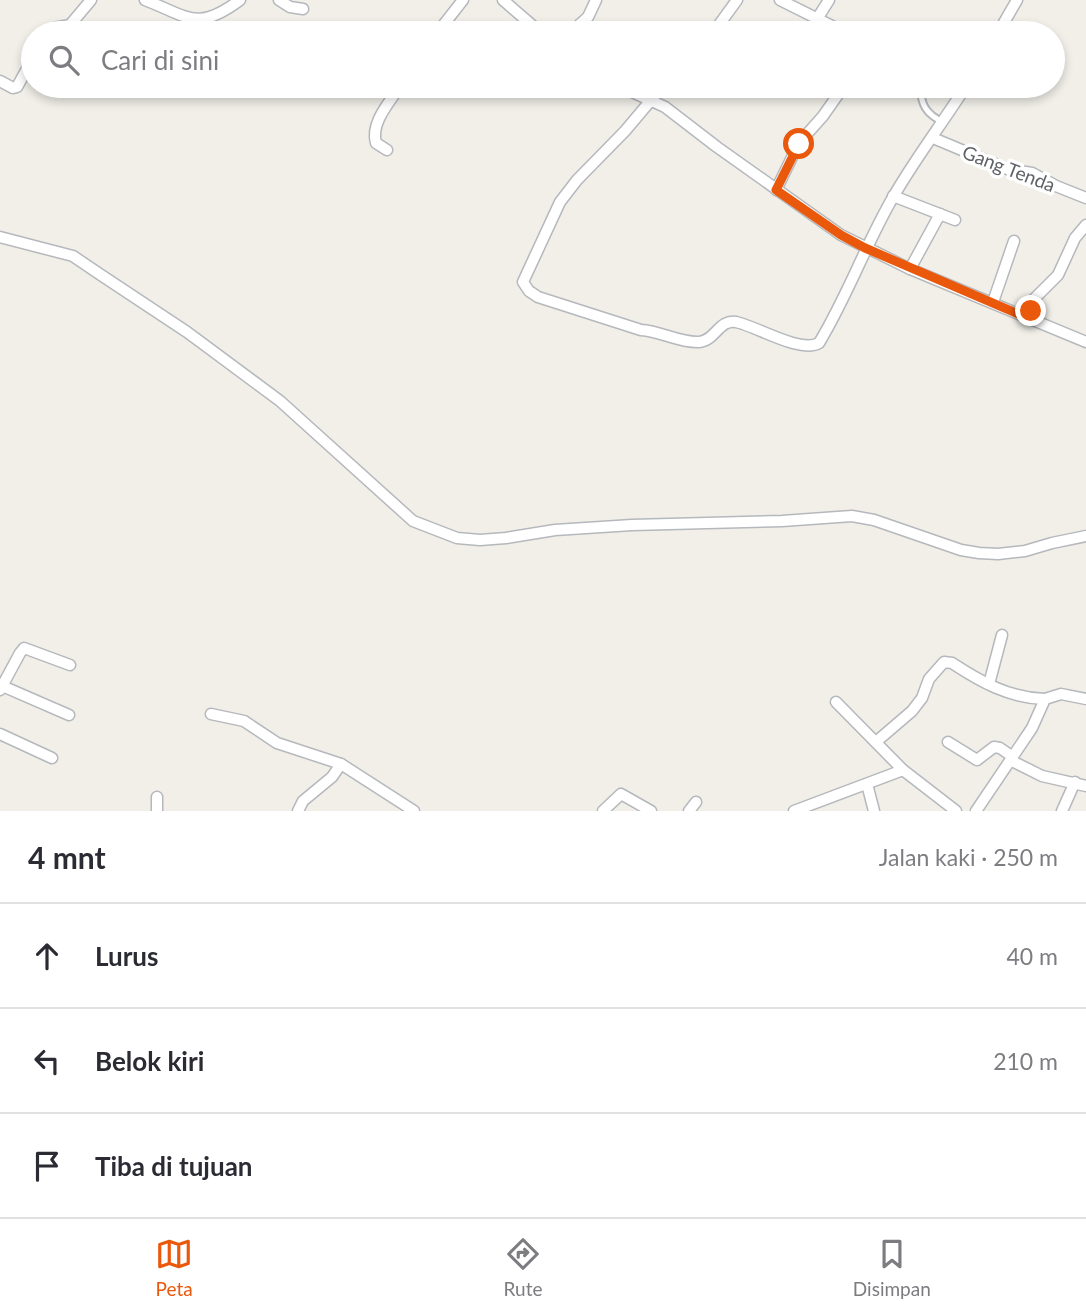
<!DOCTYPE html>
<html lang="id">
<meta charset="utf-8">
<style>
body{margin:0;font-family:Lato,sans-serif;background:#f2f2f3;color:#2b2b33}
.stop{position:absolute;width:21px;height:21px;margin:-16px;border:5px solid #ea580c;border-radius:50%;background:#fff}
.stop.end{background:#ea580c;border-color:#fff;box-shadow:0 2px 7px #0008}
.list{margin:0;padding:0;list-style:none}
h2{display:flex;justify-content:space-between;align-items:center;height:91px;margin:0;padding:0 28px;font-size:30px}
h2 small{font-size:23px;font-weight:400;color:#7c7c81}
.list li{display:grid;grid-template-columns:46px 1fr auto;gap:21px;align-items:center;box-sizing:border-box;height:105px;padding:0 28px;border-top:2px solid #e1e1e2}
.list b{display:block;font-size:26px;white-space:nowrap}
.list em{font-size:23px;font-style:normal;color:#7c7c81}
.icon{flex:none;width:38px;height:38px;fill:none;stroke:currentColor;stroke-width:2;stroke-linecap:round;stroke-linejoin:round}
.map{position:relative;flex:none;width:1086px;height:811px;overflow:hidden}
.search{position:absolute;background:#fff;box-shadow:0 4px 10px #0003;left:21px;right:21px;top:21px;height:77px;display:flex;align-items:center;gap:18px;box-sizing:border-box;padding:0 24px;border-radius:38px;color:#7c7c81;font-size:26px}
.sheet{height:406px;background:#fff}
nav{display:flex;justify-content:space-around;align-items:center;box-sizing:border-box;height:98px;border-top:2px solid #e1e1e2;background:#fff;font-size:19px;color:#7c7c81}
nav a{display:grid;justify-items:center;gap:4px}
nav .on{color:#ea580c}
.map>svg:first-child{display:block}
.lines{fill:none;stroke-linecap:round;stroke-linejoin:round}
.service-casing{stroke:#b5b8bc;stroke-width:9}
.minor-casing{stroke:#b5b8bc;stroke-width:13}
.service{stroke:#fff;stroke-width:5}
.minor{stroke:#fff;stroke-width:10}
.route{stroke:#ea580c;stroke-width:9}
.labels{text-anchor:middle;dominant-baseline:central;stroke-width:7;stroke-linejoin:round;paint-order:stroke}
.street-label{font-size:19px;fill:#5f6368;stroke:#fff}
</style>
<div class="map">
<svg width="1086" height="811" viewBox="0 0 1086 811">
<rect width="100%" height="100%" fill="#f1efe8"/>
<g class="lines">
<g class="service-casing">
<path id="service" d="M920 86C921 105 926 114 943 122"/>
</g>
<g class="minor-casing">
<g id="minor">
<path d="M145 0C189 17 197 32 240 0"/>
<polyline points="279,0 290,7 303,9"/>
<polyline points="503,0 541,33"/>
<polyline points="780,0 846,33"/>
<polyline points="817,19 829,0"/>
<polyline points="47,33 54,28 70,25 91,0"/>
<polyline points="437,33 463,0"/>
<polyline points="570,33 588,17 596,0"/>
<polyline points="713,33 737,0"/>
<polyline points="998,33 1017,0"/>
<polyline points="0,81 13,88 17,87 33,58"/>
<polyline points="619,86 665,107 717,147 841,235 910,269 1086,342"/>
<path d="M663 86 625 131 577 180 560 202 523 282 529 291 538 297 641 330C661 331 679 343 699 342 715 341 719 319 736 322 756 326 801 354 819 343 847 297 865 246 892 199 914 160 942 124 966 86"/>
<polyline points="933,138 1007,169 1032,173 1056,186 1086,198"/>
<path d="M387 150 376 143C370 123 390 102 400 86"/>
<polyline points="776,190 799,143 823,116 844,86"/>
<polyline points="893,196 955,220"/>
<polyline points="0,237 73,256 101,275 187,332 280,401 413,521 457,538 480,540 506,538 555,530 632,525 782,521 852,516 874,520 961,550 979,553 998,554 1025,551 1052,543 1086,536"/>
<polyline points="910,269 940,214"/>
<polyline points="993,302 1014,241"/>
<polyline points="1032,320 1031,302 1058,275 1075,238 1086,225"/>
<polyline points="989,684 1002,635"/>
<polyline points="0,685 69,715"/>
<polyline points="0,690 20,653 24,648 70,665"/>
<polyline points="836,702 903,770 956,811"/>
<polyline points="211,714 244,721 277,743 341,764"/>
<polyline points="0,734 52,758"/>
<path d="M877 741 912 711 922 698 929 679 944 662 952 663C981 682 1009 698 1045 699"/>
<polyline points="948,742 977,760 994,747 1000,748 1013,757"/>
<polyline points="1012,761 1042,776 1086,786"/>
<polyline points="867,784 874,811"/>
<polyline points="157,797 157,811"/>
<polyline points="298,811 303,801 332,777 341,764 414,811"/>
<polyline points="603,811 621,794 651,811"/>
<polyline points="689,811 696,802"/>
<polyline points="794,811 903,770"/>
<polyline points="976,811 1032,728 1045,699 1061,694 1086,699"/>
<polyline points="1062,811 1075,782"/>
</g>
</g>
<use href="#service" class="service"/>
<use href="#minor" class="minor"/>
</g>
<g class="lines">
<polyline class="route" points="799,144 776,190 841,235 865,248 1032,320 1031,311"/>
</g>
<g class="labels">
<g class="street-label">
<text transform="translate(1009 168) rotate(21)">Gang Tenda</text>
</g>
</g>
</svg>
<div class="stop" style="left:799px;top:144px"></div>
<div class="stop end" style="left:1031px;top:311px"></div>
<div class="search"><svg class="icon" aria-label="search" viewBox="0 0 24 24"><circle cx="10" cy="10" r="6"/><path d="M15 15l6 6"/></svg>Cari di sini</div>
</div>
<section class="sheet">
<h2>4 mnt<small>Jalan kaki · 250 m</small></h2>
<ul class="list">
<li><svg class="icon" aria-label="ahead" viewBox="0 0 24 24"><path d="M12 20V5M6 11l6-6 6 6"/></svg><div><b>Lurus</b></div><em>40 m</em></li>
<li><svg class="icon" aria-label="left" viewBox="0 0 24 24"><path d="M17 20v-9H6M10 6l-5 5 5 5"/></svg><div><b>Belok kiri</b></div><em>210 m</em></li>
<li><svg class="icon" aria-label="arrive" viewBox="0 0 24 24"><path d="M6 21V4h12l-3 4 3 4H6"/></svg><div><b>Tiba di tujuan</b></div></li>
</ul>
</section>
<nav>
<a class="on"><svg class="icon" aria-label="map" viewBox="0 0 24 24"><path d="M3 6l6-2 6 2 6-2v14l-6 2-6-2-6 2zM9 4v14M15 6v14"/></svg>Peta</a>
<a><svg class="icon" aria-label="directions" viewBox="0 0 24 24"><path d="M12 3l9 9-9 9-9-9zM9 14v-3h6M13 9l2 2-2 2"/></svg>Rute</a>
<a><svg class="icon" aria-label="saved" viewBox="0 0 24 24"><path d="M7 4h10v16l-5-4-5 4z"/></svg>Disimpan</a>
</nav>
